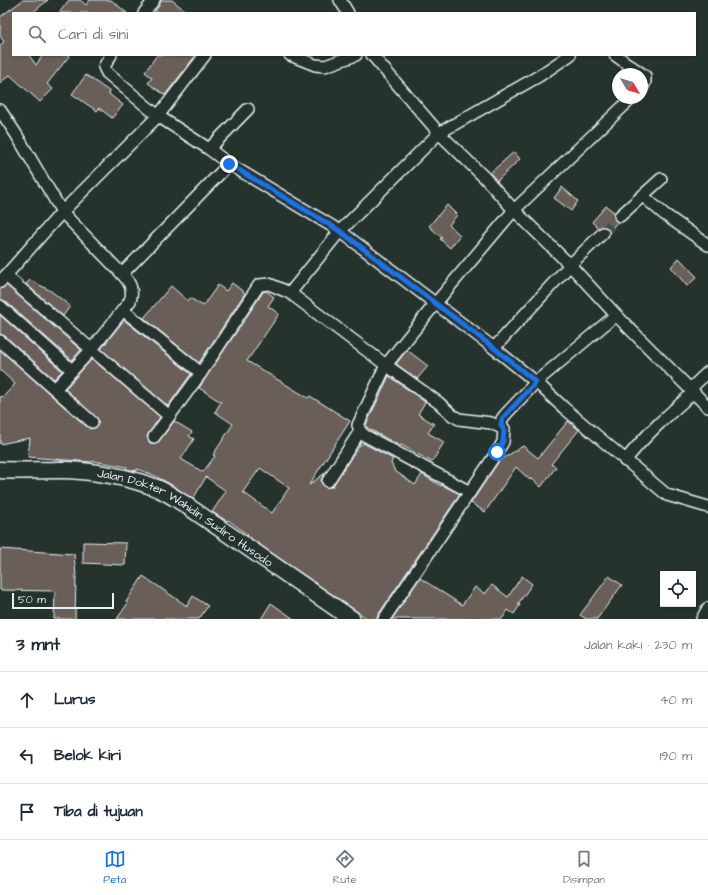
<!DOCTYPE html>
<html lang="id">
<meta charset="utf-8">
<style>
body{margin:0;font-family:"Architects Daughter",sans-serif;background:#f2f2f3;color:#1f2937}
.controls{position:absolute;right:12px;bottom:12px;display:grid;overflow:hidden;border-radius:0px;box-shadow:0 1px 3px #0004}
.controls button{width:36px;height:36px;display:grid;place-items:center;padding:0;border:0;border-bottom:1px solid #e0e1e3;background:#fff;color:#1f2937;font:20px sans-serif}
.compass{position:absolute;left:612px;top:68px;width:36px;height:36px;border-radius:50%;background:#fff;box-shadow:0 1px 3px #0004;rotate:128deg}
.scale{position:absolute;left:12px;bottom:10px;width:102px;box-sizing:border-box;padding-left:4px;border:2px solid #e8f1f8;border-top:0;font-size:11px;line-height:14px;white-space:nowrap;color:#e8f1f8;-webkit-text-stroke:3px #26332d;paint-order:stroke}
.stop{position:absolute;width:12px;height:12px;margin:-9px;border:3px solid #1a73e8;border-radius:50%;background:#fff}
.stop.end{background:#1a73e8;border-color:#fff;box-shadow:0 1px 4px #0008}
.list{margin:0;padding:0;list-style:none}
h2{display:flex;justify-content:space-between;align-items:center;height:52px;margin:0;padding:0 16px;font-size:17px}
h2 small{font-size:13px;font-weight:400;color:#747a83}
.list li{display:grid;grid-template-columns:26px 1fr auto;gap:12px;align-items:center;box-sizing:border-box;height:56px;padding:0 16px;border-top:1px solid #e0e1e3}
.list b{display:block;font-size:15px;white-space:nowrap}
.list em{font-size:13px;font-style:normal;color:#747a83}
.icon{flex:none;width:22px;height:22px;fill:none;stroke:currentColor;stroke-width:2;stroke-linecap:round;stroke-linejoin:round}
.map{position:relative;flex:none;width:708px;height:619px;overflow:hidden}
.search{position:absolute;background:#fff;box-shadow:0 1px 3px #0004;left:12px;right:12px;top:12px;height:44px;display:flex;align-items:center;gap:10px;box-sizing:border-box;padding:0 14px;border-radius:0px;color:#747a83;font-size:15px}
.sheet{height:220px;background:#fff}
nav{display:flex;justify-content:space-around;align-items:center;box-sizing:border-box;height:56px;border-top:1px solid #e0e1e3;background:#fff;font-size:11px;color:#747a83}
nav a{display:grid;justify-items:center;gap:2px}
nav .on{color:#1a73e8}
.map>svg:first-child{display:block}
.building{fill:#6a5e58;stroke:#e8f1f8;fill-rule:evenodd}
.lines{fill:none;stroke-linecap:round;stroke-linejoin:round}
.street-tunnel{stroke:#43504b;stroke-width:11;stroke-dasharray:11 5.5;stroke-linecap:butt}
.street-casing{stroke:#e8f1f8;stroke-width:14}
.secondary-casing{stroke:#e8f1f8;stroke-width:19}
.street{stroke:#26332d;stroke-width:11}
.secondary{stroke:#26332d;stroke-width:16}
.route{stroke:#1a73e8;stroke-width:5}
.labels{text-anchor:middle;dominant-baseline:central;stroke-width:3;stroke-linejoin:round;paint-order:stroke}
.street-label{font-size:12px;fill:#e8f1f8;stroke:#26332d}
</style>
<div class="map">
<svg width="708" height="619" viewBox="0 0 708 619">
<rect width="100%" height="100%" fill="#26332d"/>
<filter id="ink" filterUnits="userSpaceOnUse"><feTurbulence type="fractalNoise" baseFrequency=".025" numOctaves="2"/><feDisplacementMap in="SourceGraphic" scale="8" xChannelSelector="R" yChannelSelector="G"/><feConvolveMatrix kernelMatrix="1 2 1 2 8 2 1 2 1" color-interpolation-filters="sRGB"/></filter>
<g filter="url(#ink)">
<g class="building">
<polygon points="23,0 48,0 32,13 13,13 13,55 29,55 36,65 43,55 70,55 47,84 53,89 40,102 10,75 0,83 0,45 4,42 0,36 0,17"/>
<polygon points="69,0 80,0 86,5 90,0 111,0 127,13 59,13"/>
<polygon points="161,0 172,0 188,13 158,13 155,11 160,4"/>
<polygon points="157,55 196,55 165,95 148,83 152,78 145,72"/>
<polygon points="86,75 110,92 109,94 123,105 112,118 99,108 97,111 72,94"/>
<polygon points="514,152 520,159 497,181 490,173"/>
<polygon points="562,187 578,201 571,211 554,198"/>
<polygon points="447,205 457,215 449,225 460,235 450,248 440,239 442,238 429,226"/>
<polygon points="606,206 614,212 613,218 617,222 610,231 605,226 598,228 592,222"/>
<polygon points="679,258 697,277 687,286 671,267"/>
<polygon points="30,280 51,291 70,306 63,316 26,284"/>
<polygon points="232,283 245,293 199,363 144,318 171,286 188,301 190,298 203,306 218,285 226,291"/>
<polygon points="6,285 81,350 72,360 5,301 0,299 0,289"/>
<path d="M266 291 274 297 268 306 279 314 247 361 308 398 310 396 350 421 309 485 325 473 321 480 322 484 325 487H332L358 447 363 443 393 459 391 463 395 471 415 485 422 474 441 486 442 485 460 494 378 615 377 619H368L247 536 248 535 228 520 227 521 212 512 226 491 206 477 193 499 170 484 153 475 137 469V471L126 469 127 467 93 461 92 462 28 457 30 438 0 444V397L4 396 15 384 0 370V350L87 427 91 429 97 426 98 419 65 389 92 359 160 417 147 436 148 440 150 443 156 444 159 441 174 421 192 432 189 436 194 439 181 459 203 472 215 456 213 455 233 424 215 412 221 402 199 388 263 292ZM260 468 289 488 272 513 243 492Z"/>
<polygon points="0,315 62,371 54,379 5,336 0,334"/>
<polygon points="124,320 191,374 168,406 101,349"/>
<polygon points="407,350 428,366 417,379 396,364"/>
<polygon points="389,376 425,402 418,414 434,424 428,433 444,442 432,462 401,445 400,446 366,427 366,425"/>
<polygon points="568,421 579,430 551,464 556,467 541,487 531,478 530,480 516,467 485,512 471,503 499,461 523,446 538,458"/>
<polygon points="83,542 126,543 125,565 83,563"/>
<polygon points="0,549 74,554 76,576 75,619 54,619 55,591 0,590"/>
<polygon points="143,576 187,606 193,596 208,606 199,619 117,619 128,603 126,602"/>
<polygon points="522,576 532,584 518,604 520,605 514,614 508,610 502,619 392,619 420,578 462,605 475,587 485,594 492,585 508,597"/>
<polygon points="609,576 622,585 597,619 586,619 580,615"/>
<polygon points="271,603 294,619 261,619"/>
</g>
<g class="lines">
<polyline class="street-tunnel" points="603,233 620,216"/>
<g class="street-casing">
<g id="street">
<polyline points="340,0 348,13"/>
<polyline points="144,13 154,0"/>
<polyline points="111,55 104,67 107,73 158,116 205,55"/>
<polyline points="290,55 315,65 325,66 356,55"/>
<polyline points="372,55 439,133 485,178 514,210 570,265 616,315 708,407"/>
<polyline points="570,55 539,76 439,133 340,231 290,293 386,365 435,304 514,210 632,98"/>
<polyline points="615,55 642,74"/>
<polyline points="642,74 645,76 645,82 642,88"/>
<polyline points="0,110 16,134 62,212 122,274 229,164"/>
<polyline points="209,149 248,109"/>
<polyline points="643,196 664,214 708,245"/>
<polyline points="620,216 661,179"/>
<polyline points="6,276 169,416"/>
<polyline points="0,282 62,212 158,116 209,149 229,164 340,231 494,348 536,382 564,408 667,495 708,507"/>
<polyline points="0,306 72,370"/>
<polyline points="123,310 201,373"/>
<polyline points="0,341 92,422"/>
<polyline points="494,348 570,265 603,233"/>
<polyline points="691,388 708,372"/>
<path d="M55 389 92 349 130 301C134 290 130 282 122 274"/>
<polyline points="154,437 201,373 259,285 269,284 290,293"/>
<path d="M625 461C645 435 670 413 694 392"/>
<polyline points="328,481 360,431"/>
<polyline points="470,492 364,435 360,431 358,425 386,365 439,403 452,415 459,419 491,423 504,429"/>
<polyline points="384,619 497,452 503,442 504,429 501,426 502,419 505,415 536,382 616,315"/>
<polyline points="702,619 708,608"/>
</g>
</g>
<g class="secondary-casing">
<g id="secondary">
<path id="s1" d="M0 470C19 471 36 470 55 470 87 469 130 477 159 489 168 493 175 498 183 503L352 619"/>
</g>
</g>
<use href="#street" class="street"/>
<use href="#secondary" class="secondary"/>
</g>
</g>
<g class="lines" filter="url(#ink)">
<polyline class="route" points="229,164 340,231 494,348 536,382 502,419 501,426 504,429 503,442 497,452"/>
</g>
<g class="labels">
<g class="street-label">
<text stroke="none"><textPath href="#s1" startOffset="197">Jalan Dokter Wahidin Sudiro Husodo</textPath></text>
</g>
</g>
</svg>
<div class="controls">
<button><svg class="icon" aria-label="locate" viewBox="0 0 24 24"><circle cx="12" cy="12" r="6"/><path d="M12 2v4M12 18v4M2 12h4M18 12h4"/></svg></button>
</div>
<svg class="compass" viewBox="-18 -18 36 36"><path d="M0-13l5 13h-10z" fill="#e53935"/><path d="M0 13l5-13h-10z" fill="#747a83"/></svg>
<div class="scale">50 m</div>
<div class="stop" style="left:497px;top:452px"></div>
<div class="stop end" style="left:229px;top:164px"></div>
<div class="search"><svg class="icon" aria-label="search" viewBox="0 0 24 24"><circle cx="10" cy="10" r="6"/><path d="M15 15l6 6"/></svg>Cari di sini</div>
</div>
<section class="sheet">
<h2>3 mnt<small>Jalan kaki · 230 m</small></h2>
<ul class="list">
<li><svg class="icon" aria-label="ahead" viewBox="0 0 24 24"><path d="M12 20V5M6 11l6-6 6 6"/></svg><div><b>Lurus</b></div><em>40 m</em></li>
<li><svg class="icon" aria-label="left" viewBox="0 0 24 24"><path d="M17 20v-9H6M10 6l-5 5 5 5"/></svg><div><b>Belok kiri</b></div><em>190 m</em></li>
<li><svg class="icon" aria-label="arrive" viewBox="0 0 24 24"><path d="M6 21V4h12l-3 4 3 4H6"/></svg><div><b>Tiba di tujuan</b></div></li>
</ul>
</section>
<nav>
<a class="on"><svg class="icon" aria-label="map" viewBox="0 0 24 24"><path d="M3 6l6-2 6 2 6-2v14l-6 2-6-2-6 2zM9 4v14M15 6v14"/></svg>Peta</a>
<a><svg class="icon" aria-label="directions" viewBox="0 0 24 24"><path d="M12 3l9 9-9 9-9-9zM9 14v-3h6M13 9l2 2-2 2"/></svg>Rute</a>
<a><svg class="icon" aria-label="saved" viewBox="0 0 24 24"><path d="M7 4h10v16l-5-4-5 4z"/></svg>Disimpan</a>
</nav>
